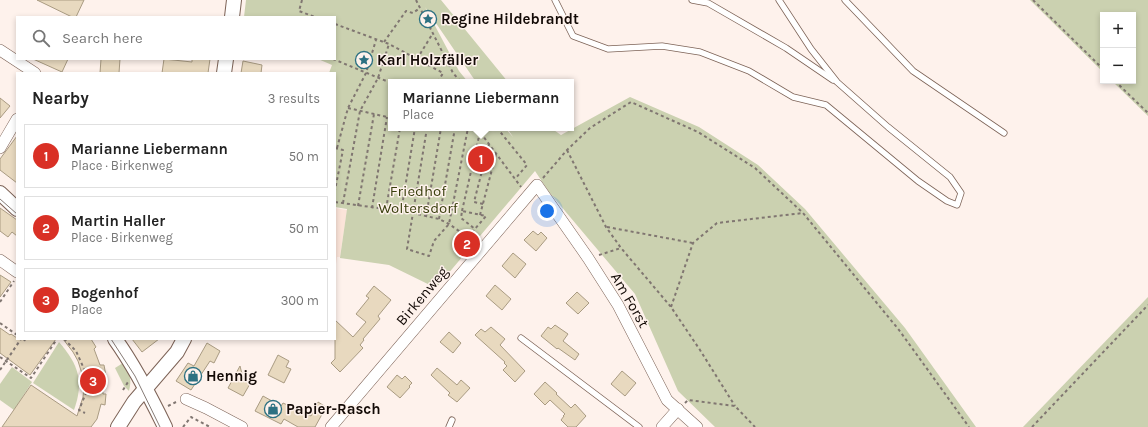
<!DOCTYPE html>
<meta charset="utf-8">
<style>
body{margin:0;font-family:Karla,sans-serif;background:#f2f2f2;color:#222}
.controls{position:absolute;right:12px;top:12px;display:grid;overflow:hidden;border-radius:0px;box-shadow:0 2px 6px #0003}
.controls button{width:36px;height:36px;display:grid;place-items:center;padding:0;border:0;border-bottom:1px solid #e0e0e0;background:#fff;color:#222;font:20px sans-serif}
.you{position:absolute;left:547px;top:211px;width:14px;height:14px;margin:-10px;border:3px solid #fff;border-radius:50%;background:#1a73e8;box-shadow:0 0 0 6px #1a73e833}
.badge{display:grid;place-items:center;width:26px;height:26px;border-radius:50%;background:#d93025;color:#fff;font-size:13px;font-weight:700}
.pin{position:absolute;translate:-50% -50%;border:2px solid #fff;box-shadow:0 1px 4px #0006}
.popup{position:absolute;left:388px;top:79px;width:186px;height:52px;box-sizing:border-box;display:grid;place-content:center;border-radius:0px;background:#fff;filter:drop-shadow(0 1px 3px #0005);font-size:13px;white-space:nowrap;color:#767676}
.popup b{font-size:15px;color:#222}
.popup::after{content:'';position:absolute;left:50%;top:100%;margin-left:-8px;border:8px solid transparent;border-top-color:#fff}
.list{margin:0;padding:0;list-style:none}
h2{display:flex;justify-content:space-between;align-items:center;height:52px;margin:0;padding:0 16px;font-size:17px}
h2 small{font-size:13px;font-weight:400;color:#767676}
.list li{display:grid;grid-template-columns:26px 1fr auto;gap:12px;align-items:center;box-sizing:border-box;height:64px;margin:0 8px 8px;padding:0 8px;border:1px solid #e0e0e0;border-radius:0px}
.list b{display:block;font-size:15px;white-space:nowrap}
.list p{margin:0;font-size:13px;white-space:nowrap;color:#767676}
.list em{font-size:13px;font-style:normal;color:#767676}
.icon{flex:none;width:22px;height:22px;fill:none;stroke:currentColor;stroke-width:2;stroke-linecap:round;stroke-linejoin:round}
.map{position:relative;flex:none;width:1148px;height:427px;overflow:hidden}
.search{position:absolute;background:#fff;box-shadow:0 2px 6px #0003;left:16px;top:16px;width:320px;height:44px;display:flex;align-items:center;gap:10px;box-sizing:border-box;padding:0 14px;border-radius:0px;color:#767676;font-size:15px}
.panel{position:absolute;background:#fff;box-shadow:0 2px 6px #0003;left:16px;top:72px;width:320px;height:268px;border-radius:0px}
.map>svg:first-child{display:block}
.built{fill:#fbe4d9}
.green{fill:#cbd1b0}
.building{fill:#e8d9bf;stroke:#a99b82}
.lines{fill:none;stroke-linecap:round;stroke-linejoin:round}
.service-casing{stroke:#7d6357;stroke-width:7}
.minor-casing{stroke:#7d6357;stroke-width:12}
.tertiary-casing{stroke:#7d6357;stroke-width:16}
.path{stroke:#807671;stroke-width:2;stroke-dasharray:3 3;stroke-linecap:butt}
.service{stroke:#fff;stroke-width:5.5}
.minor{stroke:#fff;stroke-width:11}
.tertiary{stroke:#fff;stroke-width:14}
.tram{stroke:#867b76;stroke-width:1}
.labels{text-anchor:middle;dominant-baseline:central;stroke-width:3;stroke-linejoin:round;paint-order:stroke}
.poi-label{font-size:15px;font-weight:bold;fill:#130a06;stroke:#fef2ec;text-anchor:start}
.park-label{font-size:15px;fill:#3a400e;stroke:#fef2ec}
.street-label{font-size:15px;fill:#130a06;stroke:#fef2ec}
</style>
<div class="map">
<svg width="1148" height="427" viewBox="0 0 1148 427">
<rect width="100%" height="100%" fill="#fef2ec"/>
<polygon class="built" points="335,208 347,210 340,257 337,257 335,271"/>
<g class="green">
<polygon points="246,0 441,0 508,82 476,82 425,7 459,71 468,82 391,82 391,128 505,128 513,137 507,128 551,128 561,135 630,97 699,127 758,165 805,209 905,328 976,427 715,427 678,391 635,294 549,192 535,171 436,288 389,265 340,258 347,209 335,207 335,73 329,73 332,65 318,59 335,59 335,17 244,17"/>
<polygon points="1030,0 1148,0 1148,116 1112,81 1133,81 1133,15 1103,15 1103,72"/>
<polygon points="1148,297 1148,427 1023,427"/>
<path d="M59 342C79 365 84 382 74 410L33 383Z"/>
<path d="M123 363C130 374 132 378 129 391L124 386 115 368Z"/>
<polygon points="12,367 32,382 14,410 0,400 0,384"/>
</g>
<g class="building">
<polygon points="37,0 84,0 76,17 72,17"/>
<polygon points="33,59 68,59 62,72"/>
<polygon points="101,59 120,59 119,73 100,73"/>
<polygon points="164,59 192,62 192,59 210,59 208,73 162,73"/>
<polygon points="243,61 262,65 261,73 241,73"/>
<polygon points="0,98 10,106 0,118"/>
<polygon points="17,136 17,183 0,170 0,159"/>
<polygon points="0,208 17,220 17,236 12,232 8,237 0,231"/>
<polygon points="533,231 538,235 541,232 547,238 536,251 524,240"/>
<polygon points="513,253 526,264 515,278 502,266"/>
<polygon points="0,275 11,282 0,297"/>
<polygon points="495,285 511,299 502,310 486,296"/>
<polygon points="374,286 391,300 378,316 380,319 363,339 364,340 360,345 363,348 340,372 331,363 335,359 335,320 353,337 366,322 356,314 369,298 366,296"/>
<polygon points="577,292 589,303 578,314 566,303"/>
<polygon points="555,325 568,334 563,341 579,354 575,360 558,348 557,349 541,336 548,327 551,329"/>
<polygon points="491,327 505,339 500,345 525,371 515,382 503,370 507,366 504,363 505,362 475,335 481,329 485,332"/>
<polygon points="0,328 10,335 11,334 17,338 17,339 56,339 30,375 0,353"/>
<polygon points="449,332 461,343 453,353 440,342"/>
<polygon points="63,339 91,339 96,347 94,349 100,365 104,365 106,376 102,377 103,394 106,394 105,405 101,404 97,419 91,427 2,427 31,385 77,416 83,397 84,387 83,377 78,361 73,352"/>
<polygon points="132,339 159,339 142,352"/>
<polygon points="207,343 220,351 214,363 210,361 191,390 176,381 188,363 194,366"/>
<polygon points="278,355 289,361 286,367 291,369 284,383 268,375"/>
<polygon points="240,366 243,378 251,382 243,396 228,388"/>
<polygon points="437,368 457,385 461,380 470,388 457,402 448,395 450,393 431,375"/>
<polygon points="622,371 636,383 625,396 611,384"/>
<polygon points="397,375 402,379 405,376 412,383 409,386 410,387 400,398 387,387"/>
<polygon points="545,382 557,393 556,394 571,408 575,404 586,416 576,427 568,427 561,420 564,416 563,416 565,414 550,400 545,405 534,394"/>
<polygon points="263,396 281,406 283,403 311,416 318,402 326,407 315,427 298,427 284,419 281,424 255,411"/>
</g>
<g class="lines">
<g class="service-casing">
<g id="service">
<polyline points="555,0 573,36 608,49 662,46 700,52 749,71 793,97 826,105 918,181 947,201 957,205 961,193 950,177 888,127 837,82 811,49 779,0"/>
<polyline points="692,0 708,3 786,48 833,80"/>
<polyline points="845,0 913,71 1004,133"/>
<polyline points="521,338 639,427"/>
<polyline points="449,427 452,420"/>
</g>
</g>
<g class="minor-casing">
<g id="minor">
<polyline points="0,50 35,73"/>
<polyline points="0,148 17,119"/>
<polyline points="0,260 17,272"/>
<polyline points="186,399 206,408 242,427"/>
<polyline points="331,427 537,185 588,258 618,305 667,400 697,427"/>
<polyline points="662,427 678,409"/>
</g>
</g>
<g class="tertiary-casing">
<g id="tertiary">
<polyline points="232,17 234,0"/>
<polyline points="224,73 226,59"/>
<polyline points="0,193 17,209"/>
<path d="M115 339C135 367 150 396 165 427"/>
<polyline points="118,427 134,402 177,352 184,339"/>
</g>
</g>
<g class="path">
<polyline points="302,0 299,11 315,17"/>
<polyline points="416,0 453,73 461,82"/>
<polyline points="1033,0 1103,69"/>
<polyline points="335,24 389,44 443,73 438,82"/>
<polyline points="384,42 406,11 413,13 420,8"/>
<polyline points="333,59 391,83"/>
<polyline points="417,59 433,33"/>
<polyline points="1115,81 1148,113"/>
<polyline points="348,108 387,117 391,115"/>
<polyline points="427,128 407,249 429,256 434,241 449,224 468,128"/>
<polyline points="477,128 521,187"/>
<polyline points="497,128 527,165 515,179"/>
<polyline points="335,148 343,150 335,190"/>
<polyline points="337,148 348,108 366,73 376,40"/>
<polyline points="567,150 606,227 621,248 671,307 700,350 735,406"/>
<polyline points="543,178 567,150 590,128 631,102 698,132 755,168 803,213 899,330 969,427"/>
<polyline points="335,202 413,213 439,219 449,224 476,243"/>
<polyline points="343,203 360,111 378,78 389,44"/>
<polyline points="483,204 474,202 489,144"/>
<polyline points="358,206 374,114"/>
<polyline points="372,208 387,117"/>
<polyline points="386,209 400,128"/>
<polyline points="462,211 480,132"/>
<polyline points="401,212 415,128"/>
<polyline points="480,215 496,154"/>
<polyline points="426,217 441,128"/>
<polyline points="439,219 455,128"/>
<polyline points="607,227 693,243"/>
<polyline points="468,237 486,216 462,211 461,218 475,229"/>
<polyline points="599,255 621,248"/>
<polyline points="0,302 14,281"/>
<polyline points="671,307 693,243 717,223 803,213"/>
<polyline points="0,323 17,335"/>
<polyline points="23,339 26,341"/>
<polyline points="64,339 76,351 85,371 86,393 79,410 85,413"/>
<polyline points="0,357 31,378 57,339"/>
<polyline points="0,370 21,339"/>
<polyline points="123,390 128,382"/>
<polyline points="685,403 688,400 735,406 755,427"/>
<polyline points="168,406 176,402"/>
<polyline points="183,427 191,417 210,427"/>
<polyline points="1032,427 1148,305"/>
</g>
<use href="#service" class="service"/>
<use href="#minor" class="minor"/>
<use href="#tertiary" class="tertiary"/>
<g class="tram">
<polyline points="0,199 17,214"/>
<polyline points="111,339 135,376 160,427"/>
</g>
</g>
<defs>
<g id="sight-ring" transform="scale(0.9)"><circle r="9.5" fill="#fef2ec" stroke="#2d7182" stroke-width="1.5"/><path d="M0-6L1.8-2.2L6-1.7L2.9 1.2L3.7 5.4L0 3.3L-3.7 5.4L-2.9 1.2L-6-1.7L-1.8-2.2Z" fill="#2d7182"/></g>
<g id="shop-ring" transform="scale(0.9)"><circle r="9.5" fill="#fef2ec" stroke="#2d7182" stroke-width="1.5"/><path d="M-5-2.5h2.3a2.7 3.5 0 0 1 5.4 0H5L5.5 6h-11ZM-1.5-2.5h3a1.5 2.3 0 0 0-3 0Z" fill="#2d7182"/></g>
</defs>
<g fill-rule="evenodd">
<use href="#sight-ring" x="428" y="19"/>
<use href="#sight-ring" x="364" y="60"/>
<use href="#shop-ring" x="193" y="376"/>
<use href="#shop-ring" x="273" y="409"/>
</g>
<g class="labels">
<g class="poi-label">
<text x="441" y="19">Regine Hildebrandt</text>
<text x="377" y="60">Karl Holzfäller</text>
<text x="206" y="376">Hennig</text>
<text x="286" y="409">Papier-Rasch</text>
</g>
<g class="park-label">
<text x="418" y="191">Friedhof<tspan x="418" dy="17">Woltersdorf</tspan></text>
</g>
<g class="street-label">
<text transform="translate(422 296) rotate(-50)">Birkenweg</text>
<text transform="translate(630 300) rotate(60)">Am Forst</text>
</g>
</g>
</svg>
<div class="controls">
<button>+</button>
<button>−</button>
</div>
<div class="you"></div>
<div class="pin badge" style="left:481px;top:159px">1</div>
<div class="popup"><b>Marianne Liebermann</b>Place</div>
<div class="pin badge" style="left:467px;top:244px">2</div>
<div class="pin badge" style="left:93px;top:381px">3</div>
<div class="search"><svg class="icon" aria-label="search" viewBox="0 0 24 24"><circle cx="10" cy="10" r="6"/><path d="M15 15l6 6"/></svg>Search here</div>
<section class="panel">
<h2>Nearby<small>3 results</small></h2>
<ul class="list">
<li><span class="badge">1</span><div><b>Marianne Liebermann</b><p>Place · Birkenweg</p></div><em>50 m</em></li>
<li><span class="badge">2</span><div><b>Martin Haller</b><p>Place · Birkenweg</p></div><em>50 m</em></li>
<li><span class="badge">3</span><div><b>Bogenhof</b><p>Place</p></div><em>300 m</em></li>
</ul>
</section>
</div>
